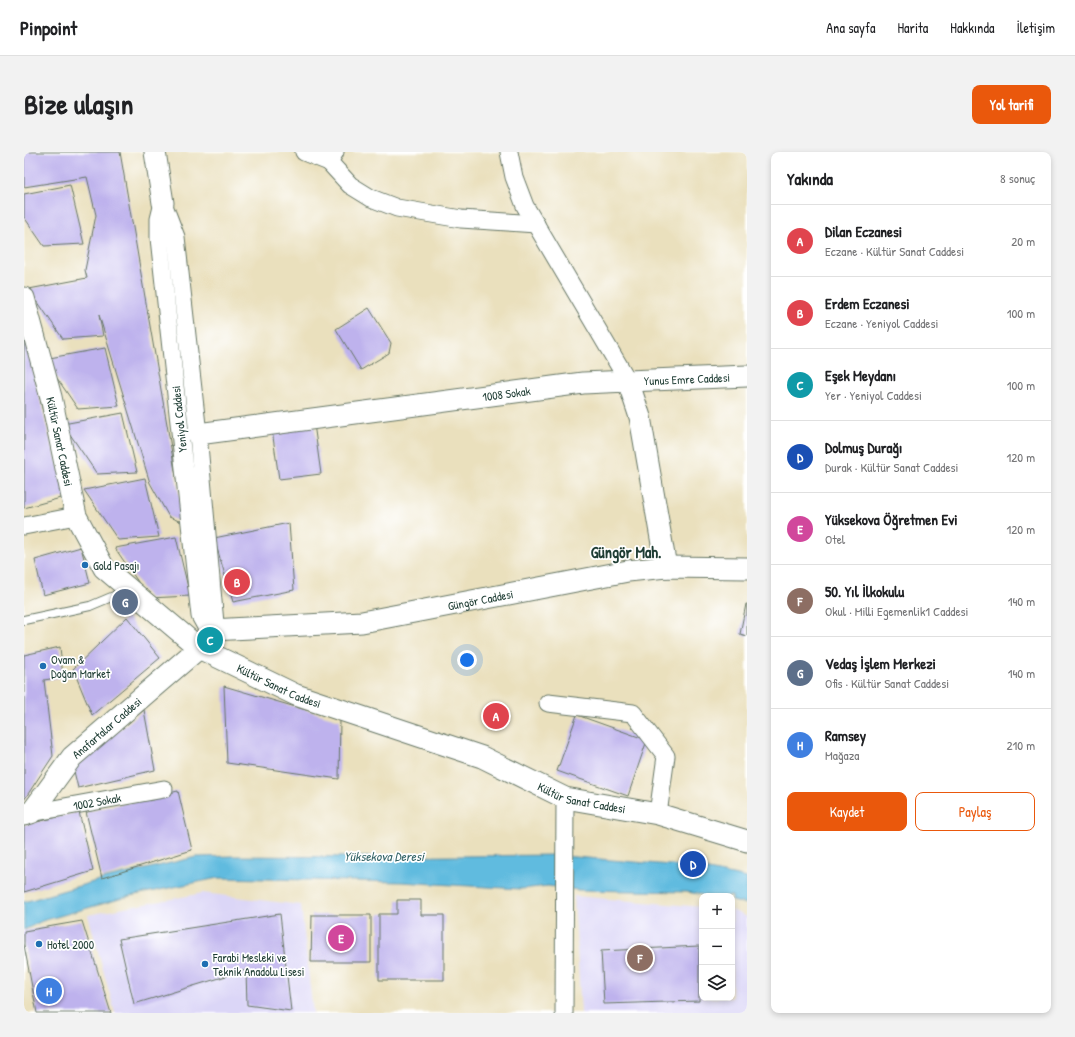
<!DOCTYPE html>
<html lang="tr">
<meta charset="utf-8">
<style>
body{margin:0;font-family:"Patrick Hand",sans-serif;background:#f2f2f2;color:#202124}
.controls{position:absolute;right:12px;bottom:12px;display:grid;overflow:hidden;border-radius:8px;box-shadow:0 2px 6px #0003}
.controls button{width:36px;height:36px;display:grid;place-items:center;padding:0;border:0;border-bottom:1px solid #e0e0e0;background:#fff;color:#202124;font:20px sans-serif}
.you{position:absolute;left:443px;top:508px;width:14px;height:14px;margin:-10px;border:3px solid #fff;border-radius:50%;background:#1a73e8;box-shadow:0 0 0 6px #1a73e833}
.badge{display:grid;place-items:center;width:26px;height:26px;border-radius:50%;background:#ea580c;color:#fff;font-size:13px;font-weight:700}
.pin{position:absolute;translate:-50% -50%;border:2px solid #fff;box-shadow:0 1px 4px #0006}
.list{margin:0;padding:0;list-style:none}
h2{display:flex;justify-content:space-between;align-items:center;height:52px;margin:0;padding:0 16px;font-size:17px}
h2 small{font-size:13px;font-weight:400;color:#757577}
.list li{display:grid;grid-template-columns:26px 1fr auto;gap:12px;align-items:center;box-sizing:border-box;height:72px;padding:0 16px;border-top:1px solid #e0e0e0}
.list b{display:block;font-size:15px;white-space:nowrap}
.list p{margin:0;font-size:13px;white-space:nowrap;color:#757577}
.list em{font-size:13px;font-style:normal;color:#757577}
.actions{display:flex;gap:8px;padding:12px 16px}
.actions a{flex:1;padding:9px 0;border:1px solid #ea580c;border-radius:8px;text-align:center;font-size:14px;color:#ea580c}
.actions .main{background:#ea580c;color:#fff}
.icon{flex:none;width:22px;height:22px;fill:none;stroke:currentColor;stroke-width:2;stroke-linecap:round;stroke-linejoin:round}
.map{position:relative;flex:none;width:723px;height:861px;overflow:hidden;border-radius:8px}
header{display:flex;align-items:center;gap:24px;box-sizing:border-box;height:56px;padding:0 20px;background:#fff;border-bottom:1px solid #e0e0e0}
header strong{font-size:19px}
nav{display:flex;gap:22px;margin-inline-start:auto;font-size:14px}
.intro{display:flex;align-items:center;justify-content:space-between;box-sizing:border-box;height:96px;padding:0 24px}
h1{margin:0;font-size:28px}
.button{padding:10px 18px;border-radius:8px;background:#ea580c;color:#fff;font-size:14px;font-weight:700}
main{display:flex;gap:24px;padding:0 24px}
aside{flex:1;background:#fff;border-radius:8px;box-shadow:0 2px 6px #0003}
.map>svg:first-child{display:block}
.built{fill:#dbd6f7}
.water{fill:#61bbdf;stroke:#407c8a}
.building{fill:#beb2ed}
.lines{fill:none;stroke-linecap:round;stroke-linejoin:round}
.service-casing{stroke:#667664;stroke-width:10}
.minor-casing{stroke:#667664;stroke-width:19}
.tertiary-casing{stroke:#667664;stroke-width:23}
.service{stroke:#fff;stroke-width:8}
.minor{stroke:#fff;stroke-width:17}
.tertiary{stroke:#fff;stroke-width:21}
.poi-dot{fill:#1f6fb2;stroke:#fff;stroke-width:1.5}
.labels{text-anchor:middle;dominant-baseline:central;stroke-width:3.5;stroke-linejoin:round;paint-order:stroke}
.street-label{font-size:12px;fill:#1f3d34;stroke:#fff}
.poi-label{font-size:12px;fill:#1f3d34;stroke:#fff;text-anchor:start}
.water-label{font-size:13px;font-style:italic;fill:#336367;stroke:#fff}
.district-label{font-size:16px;font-weight:bold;fill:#1f3d34;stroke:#fff}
</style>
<header>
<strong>Pinpoint</strong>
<nav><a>Ana sayfa</a><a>Harita</a><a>Hakkında</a><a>İletişim</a></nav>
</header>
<div class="intro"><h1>Bize ulaşın</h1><a class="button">Yol tarifi</a></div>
<main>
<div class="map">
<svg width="723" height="861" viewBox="0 0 723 861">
<rect width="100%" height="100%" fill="#fff"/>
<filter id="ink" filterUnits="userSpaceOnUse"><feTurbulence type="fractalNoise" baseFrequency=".025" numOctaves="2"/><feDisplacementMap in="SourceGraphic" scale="8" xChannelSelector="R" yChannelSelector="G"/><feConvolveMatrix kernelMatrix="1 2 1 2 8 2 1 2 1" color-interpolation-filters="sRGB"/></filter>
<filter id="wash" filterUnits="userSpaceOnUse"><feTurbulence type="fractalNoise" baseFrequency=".012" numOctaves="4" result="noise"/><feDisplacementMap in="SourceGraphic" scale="16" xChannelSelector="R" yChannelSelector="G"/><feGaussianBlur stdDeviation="0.9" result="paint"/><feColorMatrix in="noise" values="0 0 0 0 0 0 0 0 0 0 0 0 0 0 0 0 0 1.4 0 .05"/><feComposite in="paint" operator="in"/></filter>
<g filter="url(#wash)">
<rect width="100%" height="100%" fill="#eae0bd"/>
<g class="built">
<polygon points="179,741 277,753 289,861 91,861 64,763"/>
<polygon points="550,744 678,755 678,846 708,846 708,758 723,765 723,861 557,861"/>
</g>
<polygon class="water" points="528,703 670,715 723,726 723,752 708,749 708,744 684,744 663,740 554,738 524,734 497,737 377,730 194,726 106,744 18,769 0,778 0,750 79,727 172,705 209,704 341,705"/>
<g id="blocks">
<g class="building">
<polygon points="0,0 96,0 160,371 145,365 126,331 75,163 79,184 39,187 5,137 63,126 61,118 72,63 63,25 0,35"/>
<polygon points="46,33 60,92 20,94 0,65 0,42"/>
<polygon points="345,156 367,191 365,201 337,218 312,177"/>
<polygon points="0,179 22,273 44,344 0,356"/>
<polygon points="81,196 95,254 54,257 20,207"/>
<polygon points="99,261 113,320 73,322 39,272"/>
<polygon points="290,272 297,322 255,327 248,278"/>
<polygon points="121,326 135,385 94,388 60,338"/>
<polygon points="265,371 270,438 209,450 190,386"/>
<polygon points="152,385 166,444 125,446 91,396"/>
<polygon points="57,395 66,431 19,443 11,408"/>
<polygon points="722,452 723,452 723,484 716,482"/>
<polygon points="103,465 136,506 68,563 49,517"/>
<polygon points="36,495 39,525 20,528 29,604 0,648 0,503"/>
<polygon points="200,534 316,568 315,627 203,611"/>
<polygon points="120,558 131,618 54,636 49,615"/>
<polygon points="553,563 623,588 604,644 533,619"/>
<polygon points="154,639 168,698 78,726 62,660"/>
<polygon points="55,660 69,719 0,740 0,673"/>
<polygon points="373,748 397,748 397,763 420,763 420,828 355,828 355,762 373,762"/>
<polygon points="256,762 267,859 223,853 222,818 110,852 95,787"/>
<polygon points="288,763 347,763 347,810 287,810"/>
<polygon points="58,769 87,861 13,861 0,793 0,779"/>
<polygon points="675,794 675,849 580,852 577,799"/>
</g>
</g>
</g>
<g filter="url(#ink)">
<use href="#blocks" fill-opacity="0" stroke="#667664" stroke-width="1"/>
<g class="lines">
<g class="service-casing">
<polyline id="service" points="0,468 66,454 104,438"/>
</g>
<g class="minor-casing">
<g id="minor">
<polyline points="280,0 305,10 311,0"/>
<polyline points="485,0 490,25 501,54 604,229"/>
<polyline points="305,10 326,33 347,46 373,56 437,67 512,72"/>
<polygon points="139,51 152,85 174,282 190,460 191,471 188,478 182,475 176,464 135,86 135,67"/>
<polyline points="0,374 52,364"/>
<polyline points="524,551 609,561 642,604 634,662"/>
<path id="s1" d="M7 661 140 637"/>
<polyline points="540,861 541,646"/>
</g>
</g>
<g class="tertiary-casing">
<g id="tertiary">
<polyline points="131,0 139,51"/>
<path id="s2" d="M0 146 27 245 52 364 80 416 175 496 272 543 458 605 541 646 634 662 723 689"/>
<path id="s3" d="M604 229 723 224"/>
<path id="s4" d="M174 282 559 231 604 229 616 265 642 415"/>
<path id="s5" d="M0 663 7 661 48 605 175 496 188 478 338 470 604 419 642 415 723 416"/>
</g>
</g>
<use href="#service" class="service"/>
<use href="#minor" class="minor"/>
<use href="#tertiary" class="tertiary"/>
</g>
</g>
<g class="poi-dot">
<circle cx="61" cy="413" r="4"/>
<circle cx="19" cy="514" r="4"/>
<circle cx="15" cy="792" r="4"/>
<circle cx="181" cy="812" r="4"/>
</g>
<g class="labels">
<g class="street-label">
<text stroke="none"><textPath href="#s3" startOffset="59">Yunus Emre Caddesi</textPath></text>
<text stroke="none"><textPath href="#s4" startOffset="311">1008 Sokak</textPath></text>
<text transform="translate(155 267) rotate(-96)">Yeniyol Caddesi</text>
<text stroke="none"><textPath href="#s2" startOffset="148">Kültür Sanat Caddesi</textPath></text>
<text stroke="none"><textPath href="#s5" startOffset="537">Güngör Caddesi</textPath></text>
<text stroke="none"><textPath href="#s2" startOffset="496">Kültür Sanat Caddesi</textPath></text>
<text stroke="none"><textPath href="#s5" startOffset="122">Anafartalar Caddesi</textPath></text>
<text stroke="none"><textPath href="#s2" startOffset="820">Kültür Sanat Caddesi</textPath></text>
<text stroke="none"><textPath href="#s1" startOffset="67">1002 Sokak</textPath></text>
</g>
<g class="poi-label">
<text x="69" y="413">Gold Pasajı</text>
<text x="27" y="507">Ovam &amp;<tspan x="27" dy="14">Doğan Market</tspan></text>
<text x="23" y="792">Hotel 2000</text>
<text x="189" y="805">Farabi Mesleki ve<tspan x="189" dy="14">Teknik Anadolu Lisesi</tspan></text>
</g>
<g class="water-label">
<text x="360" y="704">Yüksekova Deresi</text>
</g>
<g class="district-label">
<text x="602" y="400">Güngör Mah.</text>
</g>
</g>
</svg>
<div class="controls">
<button>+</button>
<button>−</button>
<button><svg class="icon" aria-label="layers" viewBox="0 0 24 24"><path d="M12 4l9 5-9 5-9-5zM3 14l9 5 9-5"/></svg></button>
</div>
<div class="you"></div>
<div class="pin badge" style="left:472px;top:564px;background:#e0444e">A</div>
<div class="pin badge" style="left:213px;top:430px;background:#e0444e">B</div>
<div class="pin badge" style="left:186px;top:488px;background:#0f9aa8">C</div>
<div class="pin badge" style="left:669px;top:712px;background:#1a4fb4">D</div>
<div class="pin badge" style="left:317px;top:786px;background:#d1479c">E</div>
<div class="pin badge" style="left:616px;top:806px;background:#8d6e63">F</div>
<div class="pin badge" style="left:101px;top:450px;background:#5c6f8a">G</div>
<div class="pin badge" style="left:25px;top:839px;background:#3f7fe0">H</div>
</div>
<aside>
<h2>Yakında<small>8 sonuç</small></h2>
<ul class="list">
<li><span class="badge" style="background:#e0444e">A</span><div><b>Dilan Eczanesi</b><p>Eczane · Kültür Sanat Caddesi</p></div><em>20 m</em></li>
<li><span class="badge" style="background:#e0444e">B</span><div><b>Erdem Eczanesi</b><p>Eczane · Yeniyol Caddesi</p></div><em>100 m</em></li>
<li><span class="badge" style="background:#0f9aa8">C</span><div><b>Eşek Meydanı</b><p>Yer · Yeniyol Caddesi</p></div><em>100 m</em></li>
<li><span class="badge" style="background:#1a4fb4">D</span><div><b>Dolmuş Durağı</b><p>Durak · Kültür Sanat Caddesi</p></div><em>120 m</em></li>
<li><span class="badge" style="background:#d1479c">E</span><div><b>Yüksekova Öğretmen Evi</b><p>Otel</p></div><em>120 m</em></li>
<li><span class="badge" style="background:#8d6e63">F</span><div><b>50. Yıl İlkokulu</b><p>Okul · Milli Egemenlik1 Caddesi</p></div><em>140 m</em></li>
<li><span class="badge" style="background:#5c6f8a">G</span><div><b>Vedaş İşlem Merkezi</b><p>Ofis · Kültür Sanat Caddesi</p></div><em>140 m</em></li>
<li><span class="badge" style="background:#3f7fe0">H</span><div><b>Ramsey</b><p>Mağaza</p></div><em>210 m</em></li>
</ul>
<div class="actions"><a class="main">Kaydet</a><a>Paylaş</a></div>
</aside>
</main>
